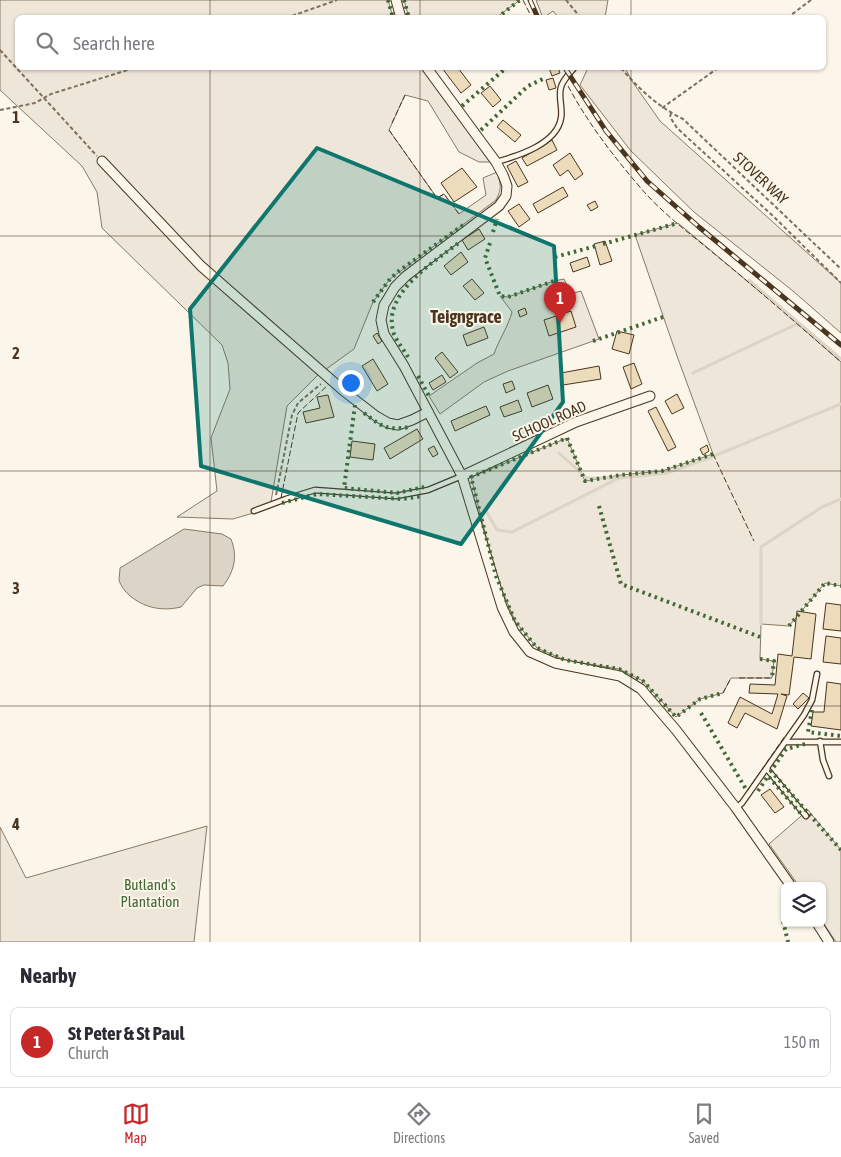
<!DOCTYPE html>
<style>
body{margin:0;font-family:"Asap Condensed",sans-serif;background:#f7f7f7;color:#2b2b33}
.controls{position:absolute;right:15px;bottom:15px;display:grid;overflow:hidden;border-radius:8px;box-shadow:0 1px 4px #0004}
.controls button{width:45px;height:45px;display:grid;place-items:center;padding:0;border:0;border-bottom:1px solid #e1e1e2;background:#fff;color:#2b2b33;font:25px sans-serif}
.you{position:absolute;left:350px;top:382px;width:18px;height:18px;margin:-12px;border:4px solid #fff;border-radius:50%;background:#1a73e8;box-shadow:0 0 0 8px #1a73e833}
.badge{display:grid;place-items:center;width:32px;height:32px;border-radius:50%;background:#c62828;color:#fff;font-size:16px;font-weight:700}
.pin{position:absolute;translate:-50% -41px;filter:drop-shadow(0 1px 2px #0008)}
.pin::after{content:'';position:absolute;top:26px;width:18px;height:15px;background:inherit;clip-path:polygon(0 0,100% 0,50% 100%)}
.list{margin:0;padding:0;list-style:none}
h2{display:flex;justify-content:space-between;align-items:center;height:65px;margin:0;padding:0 20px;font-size:21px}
h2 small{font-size:16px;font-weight:400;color:#7c7c81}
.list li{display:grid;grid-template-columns:32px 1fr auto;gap:15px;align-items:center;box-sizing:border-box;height:70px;margin:0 10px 10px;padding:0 10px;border:1px solid #e1e1e2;border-radius:8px}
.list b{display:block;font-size:19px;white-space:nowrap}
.list p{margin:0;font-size:16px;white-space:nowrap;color:#7c7c81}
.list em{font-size:16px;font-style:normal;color:#7c7c81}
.icon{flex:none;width:28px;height:28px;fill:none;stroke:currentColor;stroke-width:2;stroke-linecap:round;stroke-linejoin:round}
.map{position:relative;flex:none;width:841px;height:942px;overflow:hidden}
.search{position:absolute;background:#fff;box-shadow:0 1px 4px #0004;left:15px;right:15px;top:15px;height:55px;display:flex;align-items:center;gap:12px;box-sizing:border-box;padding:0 18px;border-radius:8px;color:#7c7c81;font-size:19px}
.sheet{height:145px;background:#fff}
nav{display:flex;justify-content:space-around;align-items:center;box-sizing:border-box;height:70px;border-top:1px solid #e1e1e2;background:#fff;font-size:14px;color:#7c7c81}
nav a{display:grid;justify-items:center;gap:2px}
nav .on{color:#c62828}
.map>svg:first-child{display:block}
.green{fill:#ede6d9;stroke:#887966}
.water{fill:#dcd4c6;stroke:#887966}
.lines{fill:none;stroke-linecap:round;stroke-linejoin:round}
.stream{stroke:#dcd4c6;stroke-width:3}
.building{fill:#ecdcbc;stroke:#4a3520}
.service-casing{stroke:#4a3520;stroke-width:7}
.minor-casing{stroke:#4a3520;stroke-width:11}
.path{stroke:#7f6f5c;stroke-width:2;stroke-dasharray:4 2.5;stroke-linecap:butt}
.service{stroke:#fbf6e9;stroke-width:4.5}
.minor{stroke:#fbf6e9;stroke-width:9}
.rail-casing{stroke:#4a3520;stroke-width:5}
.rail{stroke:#fbf6e9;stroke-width:3;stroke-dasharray:9;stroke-linecap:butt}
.hedge{stroke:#436837;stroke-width:4;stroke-dasharray:2.5 4;stroke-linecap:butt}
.fence{stroke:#4a3520;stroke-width:1;stroke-dasharray:6 2.5;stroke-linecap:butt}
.marked{fill:#0f766e;fill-opacity:0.2;stroke:#0f766e;stroke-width:4;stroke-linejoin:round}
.grid{fill:none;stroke:#4a3520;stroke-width:1;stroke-opacity:0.55}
.labels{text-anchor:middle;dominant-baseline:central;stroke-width:4;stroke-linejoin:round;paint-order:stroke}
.street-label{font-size:15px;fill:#4a3520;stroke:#fbf6e9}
.park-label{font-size:15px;fill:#436837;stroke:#fbf6e9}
.quarter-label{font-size:18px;font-weight:bold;fill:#4a3520;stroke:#fbf6e9}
.grid-label{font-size:16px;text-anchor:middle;font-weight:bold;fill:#4a3520;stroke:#fbf6e9;stroke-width:4;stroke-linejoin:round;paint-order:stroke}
</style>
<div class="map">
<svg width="841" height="942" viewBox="0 0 841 942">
<rect width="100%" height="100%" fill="#fbf6e9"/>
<g class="green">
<path d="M0 0H388L393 17 18 18V68H422L490 162H479L459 152 428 101 405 95 389 130 437 198 444 194 459 214 486 195 483 178 497 172C501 184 502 189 496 200L390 279 373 302 354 349 318 375 287 406 270 508 233 519 177 517 217 491 211 438 230 389 228 363 222 345 102 228 97 192 82 166 0 90Z"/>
<polygon points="404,0 520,0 497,17 409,18"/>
<polygon points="536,0 608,0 605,17 558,17 553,11 543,18"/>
<polygon points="588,68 625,68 632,81 660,121 841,283 841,333 793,291 694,212 631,151 580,85"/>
<polygon points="678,223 783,311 841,362 841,586 825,583 789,626 761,624 760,659 774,661 772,678 731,678 723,693 700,699 676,717 643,681 619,669 565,660 537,648 515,621 496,576 471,477 567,438 585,481 621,475 662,471 713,454 677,356 635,235"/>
<path d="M564 279 571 294 581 291 599 339 508 371 484 382 440 414 429 396 477 363 494 354C499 339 508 327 512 312L500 296 508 297 554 281Z"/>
<polygon points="808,810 841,850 841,942 836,942 822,921 822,886 799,886 769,844"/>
<polygon points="207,826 194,942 0,942 0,827 26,878"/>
</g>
<path class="water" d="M184 529 222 534 231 539C238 557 234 572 223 586L204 585 197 588 181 607C160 612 140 607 125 591 123 588 120 584 119 580 119 577 120 571 120 568Z"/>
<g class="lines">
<g class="stream">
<polyline points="749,280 841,359"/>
<polyline points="693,373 799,323"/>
<polyline points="559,453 587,478 617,478"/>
<polyline points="486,511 497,530 512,532 619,478 667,473 709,458 841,404"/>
<polyline points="761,624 761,547 822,507 841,499"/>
</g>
</g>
<g class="building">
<polygon points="442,68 458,68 471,85 461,93"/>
<polygon points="549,68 558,68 560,73 552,76"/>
<polygon points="553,78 556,88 549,90 546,80"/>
<polygon points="490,86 501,100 493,107 481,93"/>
<polygon points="503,120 521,135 515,142 497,127"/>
<polygon points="552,140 557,150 527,166 522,158"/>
<polygon points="570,153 583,174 575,180 568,170 560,176 553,165"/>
<polygon points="516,161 528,182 518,187 507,166"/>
<polygon points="462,168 477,187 454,202 441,183"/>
<polygon points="563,187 568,196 538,213 533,204"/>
<polygon points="595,201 598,207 591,211 587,205"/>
<polygon points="519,204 530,219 519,227 508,211"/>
<polygon points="479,229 485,239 468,250 462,240"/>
<polygon points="605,241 612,261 600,265 594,244"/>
<polygon points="461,252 468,262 451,275 444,266"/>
<polygon points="587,257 590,266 573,272 570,263"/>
<polygon points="472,279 484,293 475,300 463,286"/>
<polygon points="525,308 527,314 520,317 518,311"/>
<polygon points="571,311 576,327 549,336 544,320"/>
<polygon points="484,327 488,338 467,346 463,335"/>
<polygon points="617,331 634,335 629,354 612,349"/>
<polygon points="377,333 382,341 378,344 373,336"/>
<polygon points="442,352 458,372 450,378 435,358"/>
<polygon points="373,359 388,384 377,391 362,366"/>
<polygon points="634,363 642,384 631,389 623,367"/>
<polygon points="599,366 601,379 563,385 561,373"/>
<polygon points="442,375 446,382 433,390 429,383"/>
<polygon points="512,381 515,389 506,393 503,384"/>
<polygon points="548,385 553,399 532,407 527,393"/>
<polygon points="677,394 684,408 672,414 665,401"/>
<polygon points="328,395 334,417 306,423 303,412 320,408 317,397"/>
<polygon points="518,400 522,411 504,417 500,407"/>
<polygon points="486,406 490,415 455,431 451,421"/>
<polygon points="656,407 676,447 668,451 648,411"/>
<polygon points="417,429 423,439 390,459 384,448"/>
<polygon points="352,441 375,444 373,460 350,457"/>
<polygon points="707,445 709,451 703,455 700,449"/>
<polygon points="434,446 438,454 433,457 428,449"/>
<polygon points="826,603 841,605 841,631 823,629"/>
<polygon points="797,611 816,614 811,659 794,657 789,695 781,694 787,696 777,729 745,713 737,728 728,723 740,697 772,714 778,694 749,693 750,684 775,685 778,654 792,656"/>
<polygon points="826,636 841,638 841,664 823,662"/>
<polygon points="827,682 841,684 841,730 811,726 813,712 824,712"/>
<polygon points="803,693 809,698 798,709 793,704"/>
<polygon points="770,789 784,807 775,813 761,795"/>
</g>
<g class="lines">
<g class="service-casing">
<g id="service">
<path d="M496 162C518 156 557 144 561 118 563 108 558 97 561 87 563 80 570 73 574 68"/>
<polyline points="254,511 286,499 315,490 396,496 428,490 462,476"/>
<polyline points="820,741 823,760 829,776"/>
<polyline points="786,742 841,742"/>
<polyline points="767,769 806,816"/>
<polyline points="736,808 742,803 804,715 812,700 817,674"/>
</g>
</g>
<g class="minor-casing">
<g id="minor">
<polyline points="396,0 401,18"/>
<polyline points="427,68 496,162 503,175 507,186 506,196 499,206 406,276 395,287 384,305 381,320 384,334 404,366 462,476 502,607 514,632 530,652 555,663 620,676 641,689 676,730 736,808 791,886"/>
<polyline points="102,161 201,266 345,392 376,416 388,423 398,425 412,420 428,412"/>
<polyline points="462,476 576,422 650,396"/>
<polyline points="817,923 829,942"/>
</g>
</g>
<g class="path">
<polyline points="566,0 581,18"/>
<polyline points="286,18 337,0"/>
<polyline points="787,18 811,0"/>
<polyline points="0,50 97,156"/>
<path d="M621 68C639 89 657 106 683 119L841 269"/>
<polyline points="662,108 718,68"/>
<polyline points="0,110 35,103 51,94 134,68"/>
<polyline points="671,113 670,117 677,128 773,216 841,283"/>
<polyline points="276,495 292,415 298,403 321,384"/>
</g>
<use href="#service" class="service"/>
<use href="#minor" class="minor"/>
<g class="rail-casing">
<g id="rail">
<polyline points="530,0 538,18"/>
<polyline points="565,68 606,131 647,181 699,227 841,345"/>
</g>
</g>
<use href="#rail" class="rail"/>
<g class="hedge">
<polyline points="388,0 393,18"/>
<polyline points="404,0 409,18"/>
<polyline points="497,18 520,0"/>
<polyline points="436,68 437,69"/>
<polyline points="462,106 506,68"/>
<polyline points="481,130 528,86 545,78"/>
<polyline points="493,232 497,219"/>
<polyline points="490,243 485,258 500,296 508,297 554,281"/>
<polyline points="603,244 678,223"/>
<polyline points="555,257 596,246"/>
<polyline points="373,302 390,279 399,271 466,223"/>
<polyline points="593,341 663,317"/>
<path d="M408 357C404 350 397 342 394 334 380 294 434 262 460 242"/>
<polyline points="418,376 429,396"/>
<polyline points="355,405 344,488 397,493 424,487"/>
<path d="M364 413C381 426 387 431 409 427"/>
<polyline points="713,454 662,471 621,475 585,481 567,438 471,477 496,576 515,621 537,648 565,660 619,669 643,681 676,717 700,699 723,693"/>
<polyline points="282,503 317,494 402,499 423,496"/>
<polyline points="599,506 621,584 760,637"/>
<polyline points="789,626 825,583 841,586"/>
<polyline points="760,659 774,661 772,678"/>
<polyline points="812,710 808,732 841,736"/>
<polyline points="701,713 747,791"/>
<polyline points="805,744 786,749 771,771 841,850"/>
<polyline points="758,791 768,776 802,815"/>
<polyline points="783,921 788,942"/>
</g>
<g class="fence">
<polyline points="523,0 532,18"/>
<path d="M568 86C589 125 617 161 646 194 669 219 697 239 723 261 763 294 802 328 841 362"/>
<polyline points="392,123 405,95"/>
<polyline points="389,130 437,198 444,194 459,214"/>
<polyline points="713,454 754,541"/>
<polyline points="281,498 298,413 329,384"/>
<polyline points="739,678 772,678"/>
<polyline points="723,693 731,678"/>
<polyline points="747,791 785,736"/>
</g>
</g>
<path class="marked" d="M317 148 554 246 563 402 461 544 201 466 190 309Z"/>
<path class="grid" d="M210 0V18M420 0V18M631 0V18M210 68V942M420 68V942M631 68V942M0 236H841M0 471H841M0 706H841"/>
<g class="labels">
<g class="street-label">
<text transform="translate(761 178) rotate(43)">STOVER WAY</text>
<text transform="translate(549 421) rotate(-24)">SCHOOL ROAD</text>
</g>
<g class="park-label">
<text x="150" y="884">Butland's<tspan x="150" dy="17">Plantation</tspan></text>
</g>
<g class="quarter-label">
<text x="466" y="316">Teigngrace</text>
</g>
</g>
<g class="grid-label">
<text x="16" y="123">1</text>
<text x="16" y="359">2</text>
<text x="16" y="594">3</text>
<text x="16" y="830">4</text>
</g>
</svg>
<div class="controls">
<button><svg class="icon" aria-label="layers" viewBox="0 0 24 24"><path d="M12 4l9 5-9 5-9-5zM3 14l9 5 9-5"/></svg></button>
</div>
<div class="you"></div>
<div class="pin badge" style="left:560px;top:323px">1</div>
<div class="search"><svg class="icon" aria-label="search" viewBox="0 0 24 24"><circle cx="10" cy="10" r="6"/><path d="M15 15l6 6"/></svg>Search here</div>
</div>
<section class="sheet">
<h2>Nearby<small></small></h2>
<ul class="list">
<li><span class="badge">1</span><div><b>St Peter &amp; St Paul</b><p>Church</p></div><em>150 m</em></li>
</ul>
</section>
<nav>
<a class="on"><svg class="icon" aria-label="map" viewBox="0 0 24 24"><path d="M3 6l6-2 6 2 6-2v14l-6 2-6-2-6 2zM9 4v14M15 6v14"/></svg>Map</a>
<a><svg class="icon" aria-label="directions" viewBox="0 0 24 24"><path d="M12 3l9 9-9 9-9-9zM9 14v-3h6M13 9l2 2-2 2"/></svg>Directions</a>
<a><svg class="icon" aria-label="saved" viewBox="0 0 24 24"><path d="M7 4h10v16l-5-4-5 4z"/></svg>Saved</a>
</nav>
